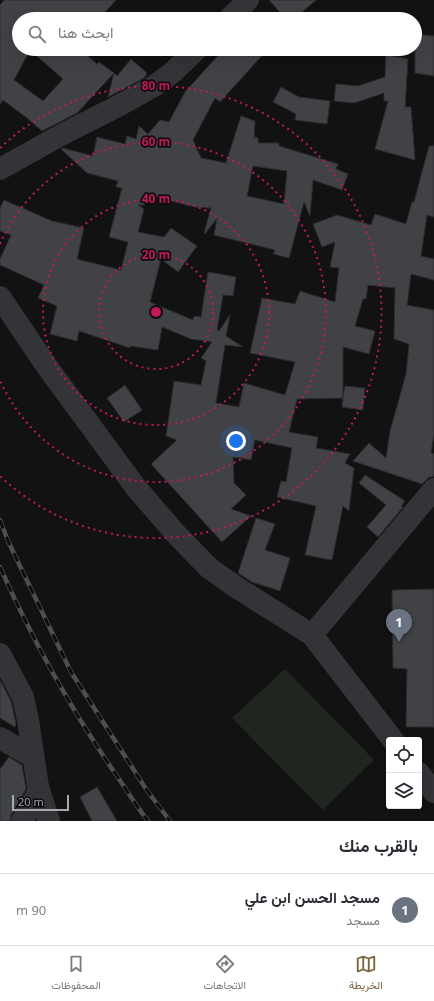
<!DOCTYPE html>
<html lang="ar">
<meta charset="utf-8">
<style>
body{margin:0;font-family:"Open Sans",Vazirmatn,sans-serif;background:#f7f7f7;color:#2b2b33;direction:rtl}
.controls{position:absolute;right:12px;bottom:12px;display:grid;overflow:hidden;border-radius:4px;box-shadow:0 4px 16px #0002}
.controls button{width:36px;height:36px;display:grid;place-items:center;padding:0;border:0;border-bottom:1px solid #e1e1e2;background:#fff;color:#2b2b33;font:20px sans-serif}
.scale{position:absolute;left:12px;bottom:10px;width:57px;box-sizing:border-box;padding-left:4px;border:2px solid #a5a9b3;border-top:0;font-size:11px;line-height:14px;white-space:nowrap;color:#a5a9b3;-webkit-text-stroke:3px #0d0d0e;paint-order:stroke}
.you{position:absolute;left:236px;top:441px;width:14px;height:14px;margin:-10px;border:3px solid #fff;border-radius:50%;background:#1a73e8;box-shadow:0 0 0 6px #1a73e833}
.badge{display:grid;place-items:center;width:26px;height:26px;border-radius:50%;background:#7c6439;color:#fff;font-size:13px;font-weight:700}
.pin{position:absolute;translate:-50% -33px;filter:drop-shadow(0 1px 2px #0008)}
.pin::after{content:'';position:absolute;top:21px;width:14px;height:12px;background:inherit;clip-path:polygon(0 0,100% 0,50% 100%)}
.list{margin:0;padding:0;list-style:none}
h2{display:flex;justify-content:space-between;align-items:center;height:52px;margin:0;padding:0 16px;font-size:17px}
h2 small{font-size:13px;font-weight:400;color:#7c7c81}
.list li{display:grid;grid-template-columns:26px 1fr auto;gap:12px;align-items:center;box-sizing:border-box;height:72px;padding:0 16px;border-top:1px solid #e1e1e2}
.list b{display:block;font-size:15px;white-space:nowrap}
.list p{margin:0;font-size:13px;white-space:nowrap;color:#7c7c81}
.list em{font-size:13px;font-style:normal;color:#7c7c81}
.icon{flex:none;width:22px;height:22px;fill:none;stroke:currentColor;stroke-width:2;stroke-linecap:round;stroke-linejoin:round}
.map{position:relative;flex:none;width:434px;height:821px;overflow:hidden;direction:ltr}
.search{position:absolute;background:#fff;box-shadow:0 4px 16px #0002;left:12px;right:12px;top:12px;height:44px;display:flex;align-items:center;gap:10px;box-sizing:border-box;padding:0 14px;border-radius:22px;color:#7c7c81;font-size:15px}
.sheet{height:124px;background:#fff}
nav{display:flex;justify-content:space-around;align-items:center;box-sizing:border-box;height:56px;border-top:1px solid #e1e1e2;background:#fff;font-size:11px;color:#7c7c81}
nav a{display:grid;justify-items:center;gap:2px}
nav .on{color:#7c6439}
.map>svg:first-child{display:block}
.green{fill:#1f2620}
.building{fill:#414246;stroke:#2c2c2f;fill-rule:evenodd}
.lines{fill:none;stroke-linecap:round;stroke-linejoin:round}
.minor{stroke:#343438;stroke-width:22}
.rail-casing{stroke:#4d4e53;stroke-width:4.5}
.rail{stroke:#0d0d0e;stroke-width:3;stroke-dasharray:9;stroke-linecap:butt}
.ring{fill:none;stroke:#c2185b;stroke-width:2;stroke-dasharray:2 4}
.centre{fill:#c2185b;stroke:#0d0d0e;stroke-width:2}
.ring-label{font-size:12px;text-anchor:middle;font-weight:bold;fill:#c2185b;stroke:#0d0d0e;stroke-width:3.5;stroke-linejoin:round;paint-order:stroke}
</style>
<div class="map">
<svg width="434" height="821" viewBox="0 0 434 821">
<rect width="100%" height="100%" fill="#121213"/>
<polygon class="green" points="285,669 374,760 323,810 232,718"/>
<g class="building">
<path d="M4 0H116L99 19H19V49H80L97 64 99 62 114 73 77 113 42 131 27 118 3 100 0 105V5ZM30 50 63 79 43 101 14 80Z"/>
<polygon points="269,0 316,0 294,19 286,19"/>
<polygon points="415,34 434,36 434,76 415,73"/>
<path d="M224 49H268L220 102 215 98 193 140 201 158 226 163 241 116 255 121 254 139 255 137 258 138V143H279V146L338 164 336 169 348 174 342 190 313 180 310 216 304 202 289 258 273 254 275 250 214 235 217 218 205 234 204 233 211 208 195 207 148 195 145 205H138L144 209 138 232 164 237 171 228 197 246 178 272 161 259 150 302 193 320 194 316 201 317 208 272 236 277 233 296 223 295 217 330 219 331 230 315 226 336 243 347 225 345 216 403 239 407 244 383 285 395 295 362 250 353 262 298 295 304 300 291 335 302 339 268 330 267 335 242 322 247 313 224 337 215 371 225 375 214 406 224 412 202H414L429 146H434V217L427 215 421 256 434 259V280L411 274 407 305 434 310V435L431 453 434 454V473L433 477H429L422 484 353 461 369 443 386 458 390 431 406 374 409 344 394 339 395 288 368 285 366 299H363L355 326 375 331 369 354 343 347V398L345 386 365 388 363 410 342 407 343 398 297 399 289 432 318 437 316 448 350 454 345 463 354 468 349 511 343 506 332 560 305 555 316 506 277 497 281 481 286 482 292 448 255 440 251 460 233 457 234 483 246 495 231 509 251 516 222 542 151 464 177 440 166 436 174 381 201 385 206 361 201 358 212 342 191 339 162 327 158 350 130 346V348L79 331 77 341 50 334 57 306 38 298 44 285 0 265V259L11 235 0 231V208L4 200 52 221 84 228 77 259 121 270 128 242 109 237 122 188 116 187 118 181 87 173 61 149 63 148 93 156 97 137 125 144 127 136 136 139 139 126 148 134 160 120 169 122 185 92ZM253 166 287 171 284 204 247 196Z"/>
<polygon points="386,55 408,59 405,107 411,107 415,160 375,149 388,101 384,101 384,93 354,103 334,101 336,84 358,86 385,77"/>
<polygon points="131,59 147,73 144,78 108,97 114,73 117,76"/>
<polygon points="281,87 299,97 330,101 327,124 295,120 296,114 273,102"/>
<polygon points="125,385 142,410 124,422 107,398"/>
<polygon points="365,475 405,501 401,506 403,507 378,537 367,527 386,505 359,483"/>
<polygon points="256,518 275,524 265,550 290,558 280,591 252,582 238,573"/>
<polygon points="434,589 434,727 406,727 407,669 393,668 392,590"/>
<polygon points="0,680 11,701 16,724 15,727 0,718"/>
<polygon points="9,757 22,765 26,789 11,815 10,821 0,821 0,769"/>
<polygon points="97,787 117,821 92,821 80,797"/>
</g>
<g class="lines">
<g class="minor">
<polyline points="229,19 248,0"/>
<polyline points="0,169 61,135 120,105 154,86 173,72 197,49"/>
<polyline points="0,297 48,368 137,489 177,535 209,568 236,587 312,635 393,740"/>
<polyline points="312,635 434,489"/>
<polyline points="0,654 23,697 28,720 38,787 49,821"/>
<polyline points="0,738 33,757"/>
<polyline points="419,773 434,792"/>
<polyline points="22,821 39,791"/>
</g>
<g class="rail-casing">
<g id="rail">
<polyline points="0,520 8,541 71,672 146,789 170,821"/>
<path d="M0 567C33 641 71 710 117 776 127 791 137 807 148 821"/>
</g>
</g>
<use href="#rail" class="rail"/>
</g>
<g class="ring">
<circle cx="156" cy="312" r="57"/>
<circle cx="156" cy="312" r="113"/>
<path d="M0 244A170 170 0 1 1 0 380"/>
<path d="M0 148A226 226 0 1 1 0 476"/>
</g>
<circle cx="156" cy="312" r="6" class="centre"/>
<g class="ring-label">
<text x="156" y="90">80 m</text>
<text x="156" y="146">60 m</text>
<text x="156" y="203">40 m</text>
<text x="156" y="259">20 m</text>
</g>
</svg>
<div class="controls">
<button><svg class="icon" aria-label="locate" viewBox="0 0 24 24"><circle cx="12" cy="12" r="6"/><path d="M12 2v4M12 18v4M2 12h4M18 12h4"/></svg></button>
<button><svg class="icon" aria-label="layers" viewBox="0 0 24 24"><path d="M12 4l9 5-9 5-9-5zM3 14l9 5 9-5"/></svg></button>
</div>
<div class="scale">20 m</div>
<div class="you"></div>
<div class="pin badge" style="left:399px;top:642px;background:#6b7280">1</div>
<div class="search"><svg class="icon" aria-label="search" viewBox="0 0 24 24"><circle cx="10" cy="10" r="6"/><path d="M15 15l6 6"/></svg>ابحث هنا</div>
</div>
<section class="sheet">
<h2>بالقرب منك<small></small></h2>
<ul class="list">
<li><span class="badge" style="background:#6b7280">1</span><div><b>مسجد الحسن ابن علي</b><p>مسجد</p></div><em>90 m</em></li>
</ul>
</section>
<nav>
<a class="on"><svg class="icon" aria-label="map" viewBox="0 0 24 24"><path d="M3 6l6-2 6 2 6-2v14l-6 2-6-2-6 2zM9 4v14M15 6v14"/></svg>الخريطة</a>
<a><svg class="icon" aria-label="directions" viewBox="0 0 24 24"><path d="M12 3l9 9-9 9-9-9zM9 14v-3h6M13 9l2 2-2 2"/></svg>الاتجاهات</a>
<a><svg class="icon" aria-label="saved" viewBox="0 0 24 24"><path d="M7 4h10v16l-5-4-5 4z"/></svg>المحفوظات</a>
</nav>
